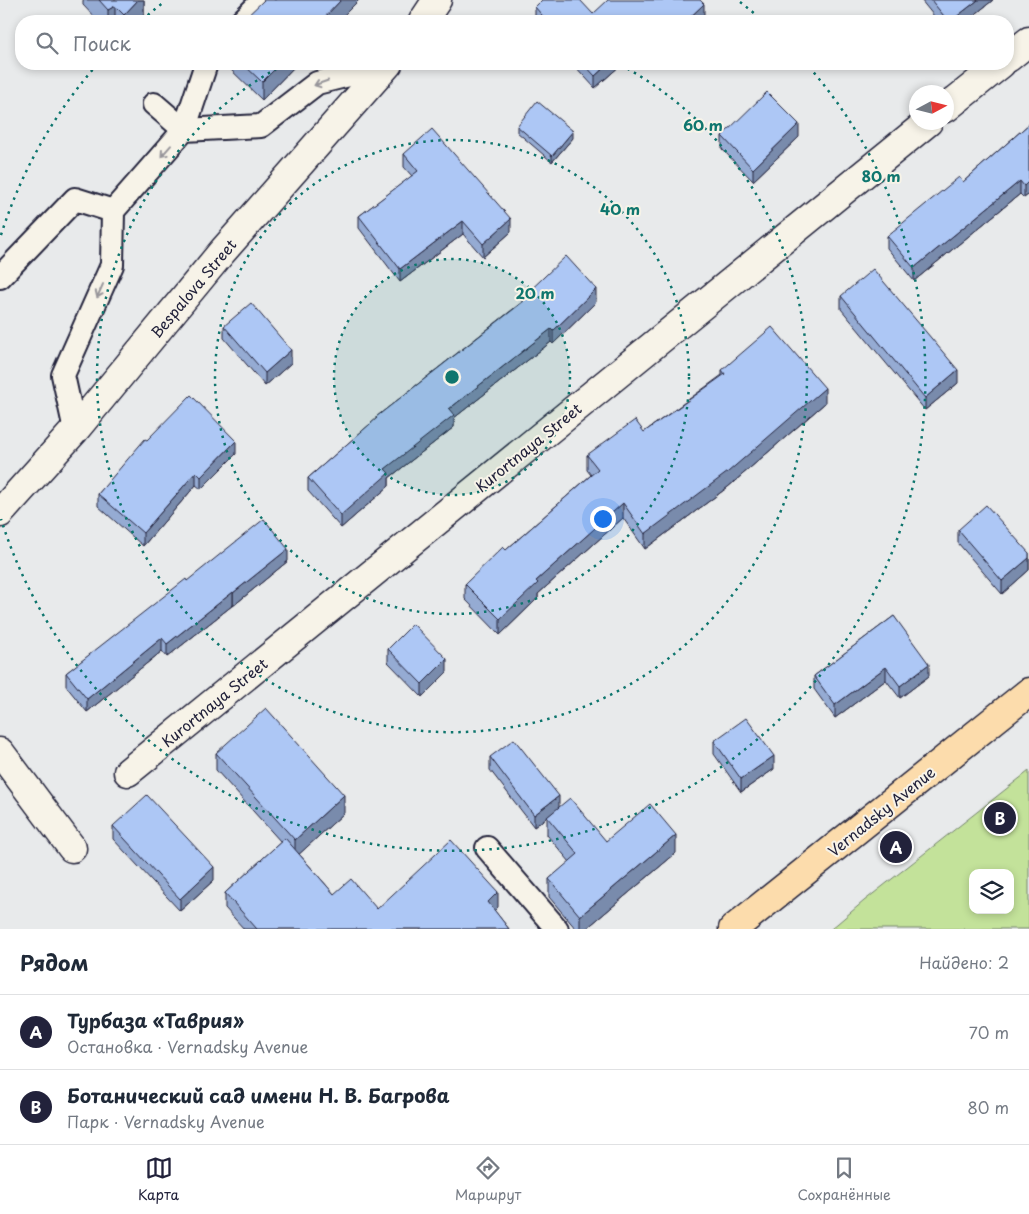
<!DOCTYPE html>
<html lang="ru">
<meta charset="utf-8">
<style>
body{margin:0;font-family:"Playpen Sans",sans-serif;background:#f2f2f3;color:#1f2937}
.controls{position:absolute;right:15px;bottom:15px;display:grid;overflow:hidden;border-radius:10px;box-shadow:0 2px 8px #0003}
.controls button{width:45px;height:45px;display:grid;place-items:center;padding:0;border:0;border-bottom:1px solid #e0e1e3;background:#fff;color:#1f2937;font:25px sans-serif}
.compass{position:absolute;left:909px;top:85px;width:45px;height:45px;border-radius:50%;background:#fff;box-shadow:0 2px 8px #0003;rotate:83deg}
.you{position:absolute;left:602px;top:518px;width:18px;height:18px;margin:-12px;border:4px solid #fff;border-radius:50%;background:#1a73e8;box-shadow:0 0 0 8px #1a73e833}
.badge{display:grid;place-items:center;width:32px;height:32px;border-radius:50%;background:#22223b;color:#fff;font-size:16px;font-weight:700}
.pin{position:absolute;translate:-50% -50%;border:2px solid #fff;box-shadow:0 1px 5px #0006}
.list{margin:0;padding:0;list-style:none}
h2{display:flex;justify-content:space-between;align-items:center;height:65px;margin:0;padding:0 20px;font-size:21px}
h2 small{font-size:16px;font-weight:400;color:#747a83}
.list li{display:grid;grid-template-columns:32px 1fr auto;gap:15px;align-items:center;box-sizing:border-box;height:75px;padding:0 20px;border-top:1px solid #e0e1e3}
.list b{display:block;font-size:19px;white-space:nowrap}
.list p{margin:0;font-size:16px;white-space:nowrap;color:#747a83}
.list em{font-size:16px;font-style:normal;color:#747a83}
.icon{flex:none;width:28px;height:28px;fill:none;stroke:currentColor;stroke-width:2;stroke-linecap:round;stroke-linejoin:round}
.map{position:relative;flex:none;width:1029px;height:929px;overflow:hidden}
.search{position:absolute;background:#fff;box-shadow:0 2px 8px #0003;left:15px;right:15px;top:15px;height:55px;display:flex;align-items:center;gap:12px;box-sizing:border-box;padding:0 18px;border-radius:20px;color:#747a83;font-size:19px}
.sheet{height:215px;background:#fff}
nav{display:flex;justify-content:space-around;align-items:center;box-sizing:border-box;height:70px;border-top:1px solid #e0e1e3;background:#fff;font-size:14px;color:#747a83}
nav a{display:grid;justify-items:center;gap:2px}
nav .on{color:#22223b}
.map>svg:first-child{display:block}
.green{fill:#c3e29a;stroke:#72826a;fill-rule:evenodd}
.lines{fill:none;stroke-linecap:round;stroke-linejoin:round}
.lane-casing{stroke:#22223b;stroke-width:26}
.street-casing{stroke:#22223b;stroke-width:31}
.secondary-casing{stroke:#22223b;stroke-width:31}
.primary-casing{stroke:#22223b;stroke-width:31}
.lane{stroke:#f7f3e8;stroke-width:22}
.street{stroke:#f7f3e8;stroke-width:28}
.secondary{stroke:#f7f3e8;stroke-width:28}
.primary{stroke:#fcdcac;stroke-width:28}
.wall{fill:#95abd3;stroke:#22223b}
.shaded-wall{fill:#798bac;stroke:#22223b}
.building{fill:#adc7f5;stroke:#22223b}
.oneway{stroke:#97959a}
.ring{fill:none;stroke:#0f766e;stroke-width:2.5;stroke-dasharray:2.5 5}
.labels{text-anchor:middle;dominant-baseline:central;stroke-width:4;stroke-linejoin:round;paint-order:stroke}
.street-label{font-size:15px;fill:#22223b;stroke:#f7f3e8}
.centre{fill:#0f766e;stroke:#f7f3e8;stroke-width:2.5}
.ring-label{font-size:15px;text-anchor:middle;font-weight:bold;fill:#0f766e;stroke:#f7f3e8;stroke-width:4;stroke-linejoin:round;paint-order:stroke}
</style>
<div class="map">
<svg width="1029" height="929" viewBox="0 0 1029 929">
<rect width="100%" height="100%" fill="#e8eaeb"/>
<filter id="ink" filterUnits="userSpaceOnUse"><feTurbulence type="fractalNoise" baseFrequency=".02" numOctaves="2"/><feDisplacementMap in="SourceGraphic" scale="10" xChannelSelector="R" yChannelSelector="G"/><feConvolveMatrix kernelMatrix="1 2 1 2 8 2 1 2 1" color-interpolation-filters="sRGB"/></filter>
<g filter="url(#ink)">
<path class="green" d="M1029 771V929H831L864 901ZM973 873H1010V910H973Z"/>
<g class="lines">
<g class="lane-casing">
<g id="lane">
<polyline points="242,21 263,0"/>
<polyline points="154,104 184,130 206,64"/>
<polyline points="0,277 75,199 113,211"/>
<polyline points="75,430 63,375 112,265 113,211 184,130 261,126 317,83 385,66"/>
<polyline points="487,848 557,929"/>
</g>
</g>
<g class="street-casing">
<g id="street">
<polyline points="1008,58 1029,41"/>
<polyline points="946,108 1001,64"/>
<polyline points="0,752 72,848"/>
<polyline points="128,772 928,122"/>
</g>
</g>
<g class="secondary-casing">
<g id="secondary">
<polyline points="423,21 437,0"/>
<polyline points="0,513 75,430 222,252 388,64"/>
</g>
</g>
<g class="primary-casing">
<polyline id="primary" points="733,929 1029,692"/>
</g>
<use href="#lane" class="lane"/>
<use href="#street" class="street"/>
<use href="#secondary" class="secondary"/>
<use href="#primary" class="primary"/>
</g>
<g class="wall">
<polygon points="83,0 144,0 144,15 138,21 98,21 83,5"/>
<polygon points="921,0 993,0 967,21 938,21"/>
<polygon points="535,7 593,14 704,17 699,21 536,21 535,20"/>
<polygon points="225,64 297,64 262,100"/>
<polygon points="573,64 622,64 595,88"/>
<polygon points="1029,124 1029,194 1024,198 1020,194 914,281 887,248 887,236 963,182"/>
<polygon points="517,126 573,138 552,162 517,132"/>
<polygon points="722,136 799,137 753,181 722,149"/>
<polygon points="404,154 511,232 483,257 463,234 400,282 359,228 359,216 412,176 404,167"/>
<polygon points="841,296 958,383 925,410 841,309"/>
<polygon points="522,298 596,302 553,344 551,342 454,418 454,427 389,478 389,486 341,528 308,491 308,478 376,419 376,417 522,302"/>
<polygon points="224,326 291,363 265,386 224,338"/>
<polygon points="722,370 825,403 728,487 645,549 623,518 538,594 538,598 500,635 465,599 465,584 506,550 591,475 587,470 587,455 644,432 722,375"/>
<polygon points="147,440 236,454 201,489 196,485 143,546 98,506 98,494"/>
<polygon points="958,530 1029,553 1029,570 1002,594 958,543"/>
<polygon points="288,561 233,606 233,605 167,657 162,651 87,712 66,686 66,673 187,581"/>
<polygon points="894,616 929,676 900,698 886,680 835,718 814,689 814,676"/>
<polygon points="388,649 447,672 422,697 388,662"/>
<polygon points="714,741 774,769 741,792 714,754"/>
<polygon points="216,753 344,813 299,854 334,894 377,909 498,907 494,910 509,929 244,929 225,908 225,893 281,842 216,770"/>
<polygon points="490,757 559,808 606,841 676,853 586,929 576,929 549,897 549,879 570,862 547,835 547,817 551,814 534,827 490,770"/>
<polygon points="113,826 214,880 180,911 113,839"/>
</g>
<g class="shaded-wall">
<polygon points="138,0 144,0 144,15 138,21 124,21 124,15"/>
<polygon points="341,0 359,0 338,21 321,21"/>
<polygon points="978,0 993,0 967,21 951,21"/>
<polygon points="704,4 704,17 699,21 686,21"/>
<polygon points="115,6 115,21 108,21 108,10"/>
<polygon points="280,64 297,64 262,100 262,82"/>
<polygon points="608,64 622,64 595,88 595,76"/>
<polygon points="799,124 799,137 753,181 753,169"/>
<polygon points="573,131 573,138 552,162 552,156"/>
<polygon points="1020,181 1020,194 914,281 914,268"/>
<polygon points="1029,181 1029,194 1024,198 1024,186"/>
<polygon points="511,219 511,232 483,257 483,244"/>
<polygon points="463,221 463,234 400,282 400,269"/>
<polygon points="596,289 596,302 553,344 553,331"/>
<polygon points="551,329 551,342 454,418 454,427 389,478 389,486 341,528 341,515 385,469 449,409"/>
<polygon points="291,350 291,363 265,386 265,373"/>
<polygon points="958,370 958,383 925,410 925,398"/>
<polygon points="825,388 825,403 728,487 645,549 645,534"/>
<polygon points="236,441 236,454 201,489 201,477"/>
<polygon points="196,472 196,485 143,546 143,533"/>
<polygon points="623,503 623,518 538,594 538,598 500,635 500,619 536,581"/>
<polygon points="288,549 288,561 233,606 233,593"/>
<polygon points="1029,558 1029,570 1002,594 1002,581"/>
<polygon points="233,592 233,605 167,657 167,644"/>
<polygon points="162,638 162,651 87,712 87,699"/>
<polygon points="447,659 447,672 422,697 422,684"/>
<polygon points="929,664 929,676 900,698 900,686"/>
<polygon points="886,667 886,680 835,718 835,705"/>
<polygon points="774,756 774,769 741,792 741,779"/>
<polygon points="344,795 344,813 295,858 295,840"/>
<polygon points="559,796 559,808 534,827 534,815"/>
<polygon points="676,835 676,853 586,929 580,929 580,916"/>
<polygon points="214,867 214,880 180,911 180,899"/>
<polygon points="498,892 498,907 488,917 488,902"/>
</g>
<g class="building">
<polygon points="99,0 138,0 124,15 115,6 108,10"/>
<polygon points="264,0 341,0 321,21 242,21"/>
<polygon points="542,0 580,0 593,14 608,0 700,0 704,4 686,21 547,21 535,7"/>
<polygon points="931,0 978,0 951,21 948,21"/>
<polygon points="243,64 280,64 262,82"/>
<polygon points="584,64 608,64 595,76"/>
<polygon points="767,92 799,124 753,169 722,136"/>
<polygon points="537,101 573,131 552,156 517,126"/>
<polygon points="1029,124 1029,181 1024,186 1020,181 914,268 887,236 959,177 963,182"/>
<polygon points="432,129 511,219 483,244 463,221 400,269 359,216 418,171 404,154"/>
<polygon points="566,256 596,289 553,331 551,329 449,409 454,415 385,469 389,473 341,515 308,478 377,418 376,417 524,301 522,298"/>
<polygon points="873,269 958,370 925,398 841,296"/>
<polygon points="251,303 291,350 265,373 224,326"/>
<polygon points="772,327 825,388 728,472 645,534 623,503 536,581 538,583 500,619 465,584 503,547 506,550 598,469 587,455 635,420 644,432 725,374 722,370"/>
<polygon points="191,395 236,441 201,477 196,472 143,533 98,494 145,439 147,440"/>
<polygon points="986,505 1029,553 1029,558 1002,581 958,530"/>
<polygon points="264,519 288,549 233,593 233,592 167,644 162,638 87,699 66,673 186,579 187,581"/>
<polygon points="894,616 929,664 900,686 886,667 835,705 814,676"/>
<polygon points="413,624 447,659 422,684 388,649"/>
<polygon points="266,708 344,795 295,840 216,753"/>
<polygon points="746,718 774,756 741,779 714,741"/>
<polygon points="514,739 559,796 534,815 490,757"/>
<polygon points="147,795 214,867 180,899 113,826"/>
<polygon points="570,798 606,841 650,804 676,835 580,916 549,879 578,854 547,817"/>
<polygon points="285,838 334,894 351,879 377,909 451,840 498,892 488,902 509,929 257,929 225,893"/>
</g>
<defs><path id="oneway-shaft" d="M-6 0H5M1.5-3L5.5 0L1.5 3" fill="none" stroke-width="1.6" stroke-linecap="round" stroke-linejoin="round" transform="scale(1.25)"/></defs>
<g class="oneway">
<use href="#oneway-shaft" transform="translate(321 83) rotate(161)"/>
<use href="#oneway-shaft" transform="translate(166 151) rotate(131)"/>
<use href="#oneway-shaft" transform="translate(100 291) rotate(114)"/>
</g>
</g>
<circle cx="452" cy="377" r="118" fill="#0f766e" fill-opacity=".12"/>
<g class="ring">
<circle cx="452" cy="377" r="118"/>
<circle cx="452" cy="377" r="237"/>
<path d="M621 65A355 355 0 1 1 283 65"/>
<path d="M1 235A473 473 0 0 1 95 67M142 20A473 473 0 0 1 164 2M740 2A473 473 0 0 1 762 20M809 67A473 473 0 1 1 1 519"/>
</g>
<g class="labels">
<g class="street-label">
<text transform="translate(193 288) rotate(-50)">Bespalova Street</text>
<text transform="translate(528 447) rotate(-39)">Kurortnaya Street</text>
<text transform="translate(214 702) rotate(-39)">Kurortnaya Street</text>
<text transform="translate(881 811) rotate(-39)">Vernadsky Avenue</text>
</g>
</g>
<circle cx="452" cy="377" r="8" class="centre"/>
<g class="ring-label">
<text x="703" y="131">60 m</text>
<text x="881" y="182">80 m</text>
<text x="620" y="215">40 m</text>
<text x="535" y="299">20 m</text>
</g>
</svg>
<div class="controls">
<button><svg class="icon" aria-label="layers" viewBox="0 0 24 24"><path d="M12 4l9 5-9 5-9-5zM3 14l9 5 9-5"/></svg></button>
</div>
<svg class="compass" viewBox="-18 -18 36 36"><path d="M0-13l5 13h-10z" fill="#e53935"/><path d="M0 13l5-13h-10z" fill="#747a83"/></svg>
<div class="you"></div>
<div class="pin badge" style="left:896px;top:847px">A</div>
<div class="pin badge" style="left:1000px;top:818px">B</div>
<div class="search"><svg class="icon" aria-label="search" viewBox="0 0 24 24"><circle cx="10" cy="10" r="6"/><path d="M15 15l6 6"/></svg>Поиск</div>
</div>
<section class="sheet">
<h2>Рядом<small>Найдено: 2</small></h2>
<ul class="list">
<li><span class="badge">A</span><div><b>Турбаза «Таврия»</b><p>Остановка · Vernadsky Avenue</p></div><em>70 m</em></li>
<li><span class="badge">B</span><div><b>Ботанический сад имени Н. В. Багрова</b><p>Парк · Vernadsky Avenue</p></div><em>80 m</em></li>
</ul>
</section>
<nav>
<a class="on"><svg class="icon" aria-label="map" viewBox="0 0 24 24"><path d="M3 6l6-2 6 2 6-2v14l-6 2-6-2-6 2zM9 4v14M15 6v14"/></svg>Карта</a>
<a><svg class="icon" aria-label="directions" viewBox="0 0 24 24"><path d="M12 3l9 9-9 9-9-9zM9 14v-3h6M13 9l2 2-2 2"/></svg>Маршрут</a>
<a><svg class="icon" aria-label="saved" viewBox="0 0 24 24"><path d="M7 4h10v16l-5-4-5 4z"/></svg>Сохранённые</a>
</nav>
